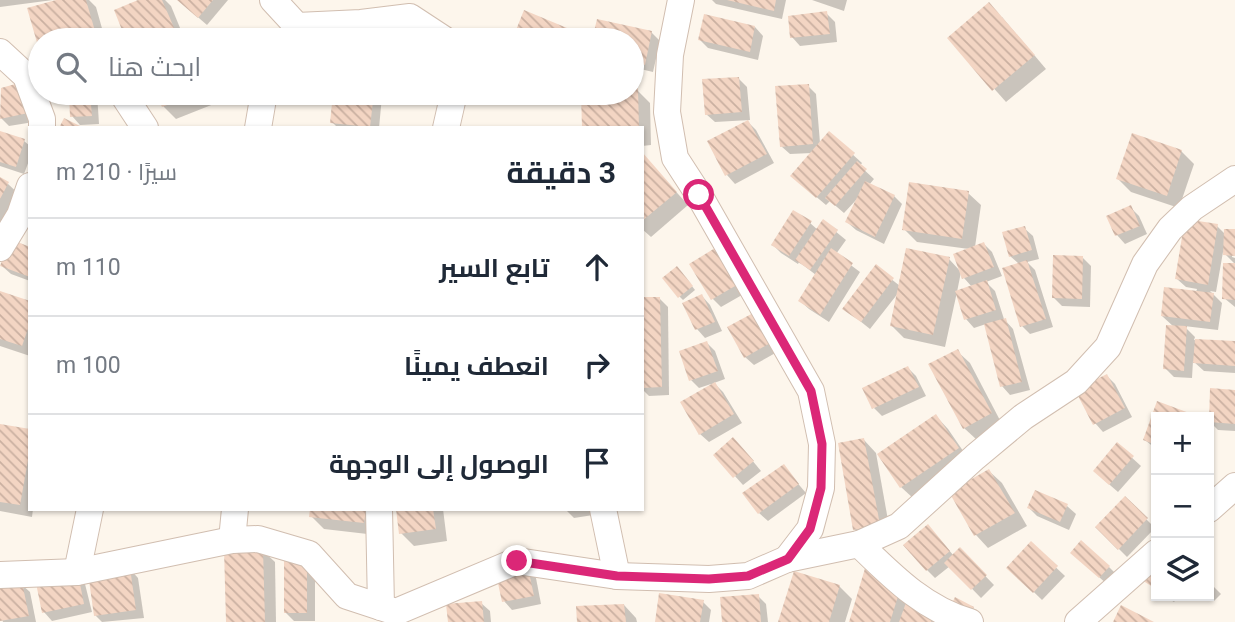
<!DOCTYPE html>
<html lang="ar">
<meta charset="utf-8">
<style>
body{margin:0;font-family:Roboto,Cairo,sans-serif;background:#f6f6f7;color:#1f2937;direction:rtl}
.controls{position:absolute;right:21px;bottom:21px;display:grid;overflow:hidden;border-radius:0px;box-shadow:0 2px 5px #0004}
.controls button{width:63px;height:63px;display:grid;place-items:center;padding:0;border:0;border-bottom:2px solid #e0e1e3;background:#fff;color:#1f2937;font:35px sans-serif}
.stop{position:absolute;width:21px;height:21px;margin:-16px;border:5px solid #db2777;border-radius:50%;background:#fff}
.stop.end{background:#db2777;border-color:#fff;box-shadow:0 2px 7px #0008}
.list{margin:0;padding:0;list-style:none}
h2{display:flex;justify-content:space-between;align-items:center;height:91px;margin:0;padding:0 28px;font-size:30px}
h2 small{font-size:23px;font-weight:400;color:#747a83}
.list li{display:grid;grid-template-columns:46px 1fr auto;gap:21px;align-items:center;box-sizing:border-box;height:98px;padding:0 28px;border-top:2px solid #e0e1e3}
.list b{display:block;font-size:26px;white-space:nowrap}
.list em{font-size:23px;font-style:normal;color:#747a83}
.icon{flex:none;width:38px;height:38px;fill:none;stroke:currentColor;stroke-width:2;stroke-linecap:round;stroke-linejoin:round}
.map{position:relative;flex:none;width:1235px;height:622px;overflow:hidden;direction:ltr}
.search{position:absolute;background:#fff;box-shadow:0 2px 5px #0004;left:28px;top:28px;width:616px;height:77px;display:flex;align-items:center;gap:18px;box-sizing:border-box;padding:0 24px;border-radius:38px;color:#747a83;font-size:26px}
.panel{position:absolute;background:#fff;box-shadow:0 2px 5px #0004;left:28px;top:126px;width:616px;height:385px;border-radius:0px;direction:rtl}
.map>svg:first-child{display:block}
.shadow{fill:#0003;fill-rule:evenodd}
.building{fill:url(#building-back-hatch)}
.lines{fill:none;stroke-linecap:round;stroke-linejoin:round}
.minor-casing{stroke:#d1beb0;stroke-width:28}
.minor{stroke:#fff;stroke-width:26}
.route{stroke:#db2777;stroke-width:9}
</style>
<div class="map">
<svg width="1235" height="622" viewBox="0 0 1235 622">
<defs>
<pattern id="building-back-hatch" width="6" height="6" patternUnits="userSpaceOnUse" patternTransform="scale(1.75)"><rect width="6" height="6" fill="#f3d5c3"/><path d="M-1 5l2 2M0 0l6 6M5-1l2 2" fill="none" stroke="#cab0a1"/></pattern>
</defs>
<rect width="100%" height="100%" fill="#fdf6ec"/>
<g class="shadow">
<polygon points="0,0 53,0 0,7"/>
<polygon points="62,0 89,0 96,7 105,39 108,40 40,40 40,46 29,9"/>
<polygon points="143,0 165,0 171,6 185,40 128,40 116,11"/>
<polygon points="178,0 228,0 207,25"/>
<polygon points="712,0 786,0 782,19 716,4"/>
<polygon points="812,0 847,0 844,11"/>
<polygon points="525,13 566,29 575,38 574,40 514,40"/>
<polygon points="826,13 835,22 837,42 800,46 792,37"/>
<polygon points="1002,17 1046,69 1006,102 949,38"/>
<polygon points="598,21 652,33 660,41 653,72 632,67 632,40 594,40"/>
<polygon points="755,27 763,36 758,60 708,48 700,40"/>
<polygon points="738,78 747,87 750,120 715,122 706,114"/>
<polygon points="808,86 816,94 820,143 829,133 862,163 860,166 874,179 869,185 894,196 902,204 884,244 856,230 847,222 857,199 844,213 830,201 826,205 801,184 812,153 790,154 781,146"/>
<polygon points="2,90 40,121 9,126 1,118"/>
<polygon points="632,90 637,90 650,103 651,145 642,146 642,128 584,128 583,93 632,93"/>
<polygon points="71,93 97,93 99,124 80,125 72,116"/>
<polygon points="158,93 227,93 229,98 176,119 163,106"/>
<polygon points="303,93 330,93 329,98 306,96"/>
<polygon points="335,93 379,93 382,96 379,128 338,128 332,122"/>
<polygon points="748,122 756,130 774,163 735,184 727,175 709,142"/>
<polygon points="0,133 24,141 30,146 30,158 24,174 0,166"/>
<polygon points="1181,151 1194,164 1179,208 1131,192 1118,179"/>
<polygon points="642,154 688,205 651,237 642,229"/>
<polygon points="0,179 8,184 21,196 0,234"/>
<path d="M968 193 981 205 975 247 984 244 992 252 1002 276 986 282 995 291 1004 319 1013 329 1030 390 1010 395 1002 386 986 324 974 328 966 319 957 292 945 347 904 338 891 325 899 292 870 329 845 309 876 267 900 286 949 259 961 272 969 249 917 242 904 229ZM961 272 964 278 972 287 957 292Z"/>
<polygon points="1130,207 1139,216 1147,234 1125,244 1117,235 1108,217"/>
<polygon points="824,222 846,240 836,254 860,272 829,322 809,309 800,301 816,275 799,262 798,264 781,253 773,245 810,223 818,230"/>
<polygon points="1217,226 1226,235 1235,231 1235,254 1232,254 1232,257 1235,258 1235,264 1223,252 1216,292 1210,291 1222,303 1218,330 1184,326 1195,337 1194,340 1235,343 1235,373 1204,371 1193,361 1192,378 1174,377 1165,368 1174,327 1162,316 1196,292 1197,289 1186,287 1177,279"/>
<polygon points="1024,228 1033,236 1039,259 1027,262 1035,270 1053,327 1030,334 1022,326 1019,264 1010,256"/>
<polygon points="30,249 30,281 11,274 2,266"/>
<polygon points="1083,258 1091,266 1090,307 1062,306 1053,297"/>
<polygon points="692,264 749,291 721,307 713,299"/>
<polygon points="1235,265 1235,307 1224,298"/>
<polygon points="681,272 695,290 683,300 679,296"/>
<polygon points="0,293 30,303 30,356 0,346"/>
<polygon points="702,296 710,305 722,331 705,338 697,329"/>
<polygon points="659,298 668,307 669,395 649,396 642,389 642,299"/>
<polygon points="755,314 779,351 754,365 745,357"/>
<polygon points="707,343 715,351 725,379 714,383 723,392 742,423 709,442 700,434 712,386 711,384 699,388 691,380"/>
<polygon points="957,351 970,363 1003,426 977,440 964,428"/>
<polygon points="908,368 916,376 926,396 882,416 874,408"/>
<polygon points="1107,376 1115,384 1132,417 1103,432 1095,423"/>
<polygon points="1235,392 1235,431 1218,430 1209,421"/>
<polygon points="1158,404 1196,417 1156,417 1156,449 1145,440"/>
<polygon points="936,416 948,429 970,461 914,499 901,487"/>
<polygon points="0,425 30,431 30,509 33,509 32,517 0,511"/>
<polygon points="864,440 876,453 891,537 867,542 855,529"/>
<polygon points="1118,445 1141,466 1118,492 1103,479"/>
<polygon points="742,448 761,471 743,485 716,455"/>
<polygon points="783,466 806,493 768,521 759,513"/>
<polygon points="989,471 1002,483 1027,526 988,548 976,535 951,493"/>
<polygon points="1036,492 1067,506 1076,514 1069,530 1037,516 1029,508"/>
<polygon points="1125,498 1155,528 1127,557 1097,527"/>
<polygon points="312,509 379,509 376,535 324,529 311,516"/>
<polygon points="397,509 443,509 447,541 414,546 401,533"/>
<polygon points="606,509 606,513 574,518 565,509"/>
<polygon points="936,535 954,556 960,550 994,585 981,598 950,566 935,578 927,570"/>
<polygon points="1031,544 1065,576 1042,600 1009,568"/>
<polygon points="262,550 275,562 276,622 228,622"/>
<polygon points="1081,561 1109,567 1117,575 1108,585"/>
<polygon points="286,563 315,572 315,621 294,621 285,612"/>
<polygon points="867,567 939,598 973,608 982,616 980,622 850,622"/>
<polygon points="130,569 138,578 144,618 102,622 95,615"/>
<polygon points="528,569 536,578 541,604 512,610 504,601"/>
<polygon points="77,576 85,584 92,612 52,621 44,612"/>
<polygon points="1209,582 1221,594 1214,601 1208,596"/>
<polygon points="21,584 30,592 36,622 3,622 0,614"/>
<polygon points="839,586 852,599 845,622 780,622"/>
<polygon points="758,596 766,604 768,622 724,622"/>
<polygon points="1164,596 1179,596 1174,602"/>
<polygon points="703,602 711,610 709,622 656,622"/>
<polygon points="481,603 490,611 491,622 450,622"/>
<polygon points="624,605 636,618 637,622 579,622"/>
</g>
<g class="building">
<polygon points="56,0 86,0 95,31 60,40 40,40 40,46 38,46 27,8"/>
<polygon points="138,0 162,0 179,39 126,40 114,10"/>
<polygon points="177,0 213,0 198,18"/>
<polygon points="727,0 776,0 774,11"/>
<polygon points="989,2 1035,55 992,91 947,38"/>
<polygon points="524,10 567,28 563,40 512,40"/>
<polygon points="827,11 830,34 790,38 788,16"/>
<polygon points="704,14 755,26 750,52 698,40"/>
<polygon points="597,19 652,31 645,65 632,62 632,40 592,40"/>
<polygon points="374,36 393,39 393,40 373,40"/>
<polygon points="739,77 742,112 705,115 702,79"/>
<polygon points="19,83 33,112 0,119 1,88"/>
<polygon points="809,84 813,144 780,147 775,86"/>
<polygon points="632,88 638,88 639,128 582,128 581,93 632,93"/>
<polygon points="69,93 90,93 92,116 70,117"/>
<polygon points="156,93 198,93 162,107"/>
<polygon points="333,93 374,93 370,127 330,123"/>
<polygon points="64,118 84,128 59,128"/>
<polygon points="748,120 767,154 725,176 707,141"/>
<polygon points="0,131 25,139 16,167 0,162"/>
<polygon points="829,131 855,153 816,198 790,176"/>
<polygon points="1132,133 1182,150 1167,196 1116,179"/>
<polygon points="642,152 677,192 642,221"/>
<polygon points="857,161 867,169 835,206 825,198"/>
<polygon points="0,177 9,182 0,199"/>
<polygon points="865,181 895,195 875,237 845,222"/>
<polygon points="909,182 969,191 962,239 902,230"/>
<polygon points="1131,205 1140,226 1115,236 1106,216"/>
<polygon points="793,210 812,221 789,256 771,245"/>
<polygon points="823,219 838,230 810,270 795,260"/>
<polygon points="1185,219 1218,224 1208,285 1175,279"/>
<polygon points="1025,226 1032,250 1009,257 1002,232"/>
<polygon points="1224,229 1235,229 1235,256 1223,255"/>
<polygon points="10,239 30,247 30,277 0,266"/>
<polygon points="984,242 994,267 962,279 953,254"/>
<polygon points="720,245 742,282 711,300 689,264"/>
<polygon points="831,248 853,263 820,315 798,301"/>
<polygon points="906,248 950,257 933,335 890,326"/>
<polygon points="1053,255 1083,256 1082,299 1052,298"/>
<polygon points="1027,260 1046,319 1020,327 1002,268"/>
<polygon points="1223,263 1235,263 1235,300 1222,299"/>
<polygon points="876,264 894,278 861,322 842,309"/>
<polygon points="677,266 693,286 678,298 662,278"/>
<polygon points="987,280 996,310 964,320 955,291"/>
<polygon points="1164,287 1214,293 1210,322 1161,316"/>
<polygon points="0,291 30,301 30,323 22,346 0,339"/>
<polygon points="702,294 715,322 695,330 682,303"/>
<polygon points="642,297 660,297 662,387 642,388"/>
<polygon points="755,312 772,342 744,358 727,327"/>
<polygon points="1006,318 1022,382 1000,387 984,324"/>
<polygon points="1166,325 1187,326 1184,371 1163,369"/>
<polygon points="1195,339 1235,341 1235,366 1193,363"/>
<polygon points="707,341 718,371 689,381 679,351"/>
<polygon points="958,349 992,413 963,429 928,364"/>
<polygon points="908,366 919,387 872,409 862,388"/>
<polygon points="1107,374 1125,408 1093,425 1075,390"/>
<polygon points="715,382 734,414 699,435 680,402"/>
<polygon points="1210,388 1235,390 1235,424 1209,422"/>
<polygon points="1157,401 1200,417 1156,417 1156,445 1143,440"/>
<polygon points="936,414 959,448 900,488 877,454"/>
<polygon points="0,424 30,429 30,449 20,505 0,502"/>
<polygon points="733,437 754,461 733,478 713,455"/>
<polygon points="864,438 880,525 853,530 838,443"/>
<polygon points="1117,442 1134,456 1109,485 1093,471"/>
<polygon points="784,464 799,484 758,514 742,493"/>
<polygon points="989,469 1015,513 974,536 949,492"/>
<polygon points="1035,490 1068,504 1060,522 1027,508"/>
<polygon points="1125,496 1148,518 1118,550 1095,527"/>
<polygon points="310,509 366,509 364,523 309,517"/>
<polygon points="396,509 433,509 436,529 399,534"/>
<polygon points="928,524 950,551 926,571 903,545"/>
<polygon points="1081,540 1110,566 1099,578 1070,553"/>
<polygon points="1031,541 1058,566 1033,593 1006,568"/>
<polygon points="960,547 987,575 971,590 944,563"/>
<polygon points="263,548 265,622 226,622 224,549"/>
<rect x="284" y="561" width="23" height="52"/>
<polygon points="866,565 904,577 890,622 849,622"/>
<polygon points="528,567 534,596 502,602 496,574"/>
<polygon points="1156,567 1156,589 1137,577"/>
<polygon points="130,568 136,610 94,616 88,573"/>
<polygon points="794,571 840,585 829,622 778,622"/>
<polygon points="78,574 84,604 42,613 36,583"/>
<polygon points="22,582 29,616 0,621 0,586"/>
<polygon points="912,586 940,596 931,622 899,622"/>
<polygon points="659,593 704,600 700,622 655,622"/>
<polygon points="759,594 761,622 722,622 720,597"/>
<polygon points="955,597 974,607 967,622 943,622"/>
<polygon points="482,601 484,622 448,622 446,604"/>
<polygon points="624,604 626,622 577,622 576,606"/>
<polygon points="1121,605 1154,622 1113,622"/>
</g>
<g class="lines">
<g class="minor-casing">
<g id="minor">
<polyline points="273,0 297,26 361,23 410,17 445,40"/>
<polyline points="681,0 670,55 667,112 675,158 699,195 811,391 822,444 821,488 810,529 787,559"/>
<polyline points="0,52 26,76 42,119 42,128"/>
<polyline points="124,96 145,128"/>
<polyline points="258,128 264,93"/>
<polyline points="446,128 454,93"/>
<polyline points="0,248 20,215 30,186"/>
<polyline points="379,509 381,607"/>
<polyline points="603,509 617,576"/>
<polyline points="1209,509 1235,486"/>
<polyline points="232,540 235,509"/>
<path d="M859 544C892 576 924 609 970 622"/>
<polyline points="77,572 90,509"/>
<polyline points="0,575 77,572 232,540 258,539 309,554 347,596 396,612 517,561 617,576 709,579 748,576 787,559 859,544 899,526 975,457 1023,417 1076,382 1108,347 1145,264 1170,229 1192,208 1235,179"/>
<polyline points="1078,622 1156,553"/>
</g>
</g>
<use href="#minor" class="minor"/>
</g>
<g class="lines">
<polyline class="route" points="517,561 617,576 709,579 748,576 788,559 810,529 821,488 822,444 811,391 699,195"/>
</g>
</svg>
<div class="controls">
<button>+</button>
<button>−</button>
<button><svg class="icon" aria-label="layers" viewBox="0 0 24 24"><path d="M12 4l9 5-9 5-9-5zM3 14l9 5 9-5"/></svg></button>
</div>
<div class="stop" style="left:699px;top:195px"></div>
<div class="stop end" style="left:517px;top:561px"></div>
<div class="search"><svg class="icon" aria-label="search" viewBox="0 0 24 24"><circle cx="10" cy="10" r="6"/><path d="M15 15l6 6"/></svg>ابحث هنا</div>
<section class="panel">
<h2>3 دقيقة<small>سيرًا · 210 m</small></h2>
<ul class="list">
<li><svg class="icon" aria-label="ahead" viewBox="0 0 24 24"><path d="M12 20V5M6 11l6-6 6 6"/></svg><div><b>تابع السير</b></div><em>110 m</em></li>
<li><svg class="icon" aria-label="right" viewBox="0 0 24 24"><path d="M7 20v-9h11M14 6l5 5-5 5"/></svg><div><b>انعطف يمينًا</b></div><em>100 m</em></li>
<li><svg class="icon" aria-label="arrive" viewBox="0 0 24 24"><path d="M6 21V4h12l-3 4 3 4H6"/></svg><div><b>الوصول إلى الوجهة</b></div></li>
</ul>
</section>
</div>
